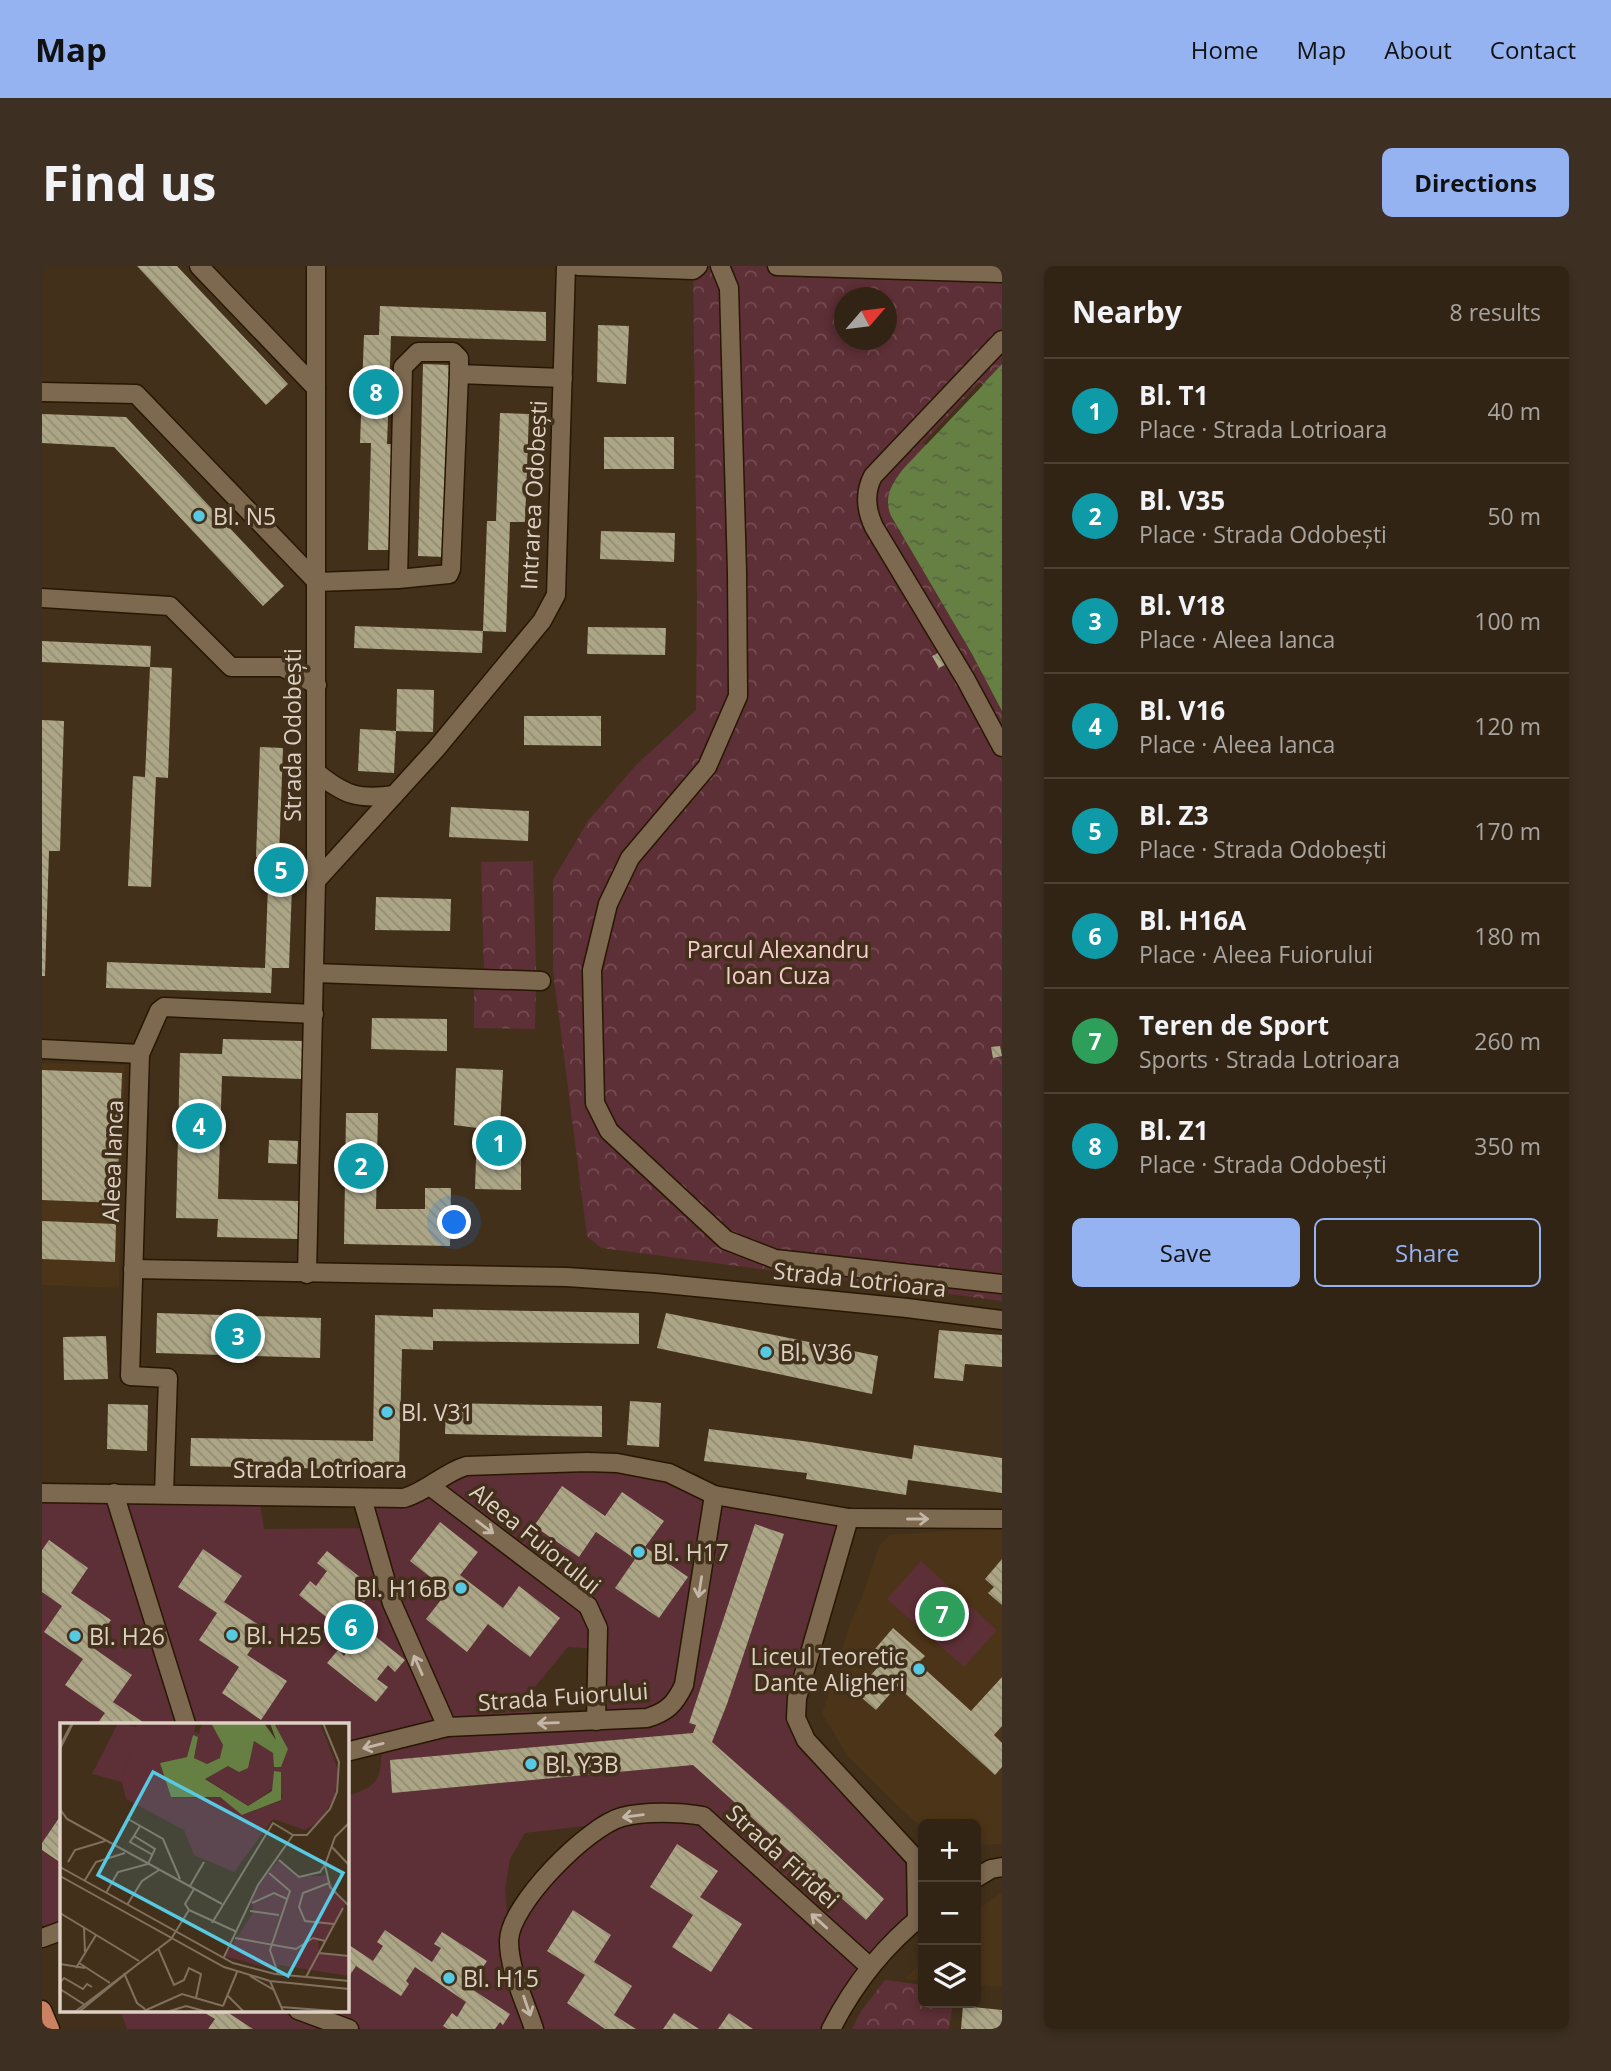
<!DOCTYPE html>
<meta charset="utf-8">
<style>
body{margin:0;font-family:"Open Sans",sans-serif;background:#3d3022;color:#f1f3f6}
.controls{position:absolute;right:21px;bottom:21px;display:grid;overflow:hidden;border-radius:10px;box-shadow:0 4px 10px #0003}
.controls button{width:63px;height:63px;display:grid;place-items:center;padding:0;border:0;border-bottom:2px solid #4d4134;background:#322414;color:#f1f3f6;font:35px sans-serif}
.compass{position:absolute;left:792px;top:21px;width:63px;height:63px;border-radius:50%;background:#322414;box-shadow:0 4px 10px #0003;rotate:62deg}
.you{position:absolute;left:413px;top:957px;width:24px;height:24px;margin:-18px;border:5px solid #fff;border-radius:50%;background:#1a73e8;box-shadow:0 0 0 10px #1a73e833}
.badge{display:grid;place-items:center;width:46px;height:46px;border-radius:50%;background:#95b2f1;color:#fff;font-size:23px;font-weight:700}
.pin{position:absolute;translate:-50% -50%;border:4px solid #fff;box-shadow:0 2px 7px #0006}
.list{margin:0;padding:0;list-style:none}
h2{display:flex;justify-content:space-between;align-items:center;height:91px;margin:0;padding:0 28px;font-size:30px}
h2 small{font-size:23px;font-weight:400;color:#a8a4a0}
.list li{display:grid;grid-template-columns:46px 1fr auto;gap:21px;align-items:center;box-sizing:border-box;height:105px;padding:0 28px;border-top:2px solid #4d4134}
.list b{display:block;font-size:26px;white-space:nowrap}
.list p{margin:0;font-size:23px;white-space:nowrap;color:#a8a4a0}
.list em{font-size:23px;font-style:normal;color:#a8a4a0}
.actions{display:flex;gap:14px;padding:21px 28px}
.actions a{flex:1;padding:16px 0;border:2px solid #95b2f1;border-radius:10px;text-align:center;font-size:24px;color:#95b2f1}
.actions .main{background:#95b2f1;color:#111}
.icon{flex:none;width:38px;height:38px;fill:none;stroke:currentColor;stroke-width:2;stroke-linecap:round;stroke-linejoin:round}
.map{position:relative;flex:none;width:960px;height:1763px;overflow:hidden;border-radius:10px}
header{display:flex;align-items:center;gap:42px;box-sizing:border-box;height:98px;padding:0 35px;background:#95b2f1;color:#111}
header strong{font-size:33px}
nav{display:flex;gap:38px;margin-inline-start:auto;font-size:24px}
.intro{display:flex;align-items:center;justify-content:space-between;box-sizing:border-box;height:168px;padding:0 42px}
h1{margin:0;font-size:49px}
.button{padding:18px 32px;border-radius:10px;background:#95b2f1;color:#111;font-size:24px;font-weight:700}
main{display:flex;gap:42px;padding:0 42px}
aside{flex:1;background:#322414;border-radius:10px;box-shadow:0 4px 10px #0003}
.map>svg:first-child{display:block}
.built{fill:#4b3417}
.green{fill:#5d2f36;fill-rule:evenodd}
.park{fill:url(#park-crowns);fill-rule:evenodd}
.water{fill:url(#water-ripples)}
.pier{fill:#42301a}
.building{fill:url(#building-back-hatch)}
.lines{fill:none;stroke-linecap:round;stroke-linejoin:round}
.minor-casing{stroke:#281702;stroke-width:21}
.major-casing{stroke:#281702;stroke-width:21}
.minor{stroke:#7d6850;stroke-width:18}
.major{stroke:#ca8262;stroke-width:18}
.oneway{stroke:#c5b7a7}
.poi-dot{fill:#57c9e2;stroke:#42301a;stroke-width:2.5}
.labels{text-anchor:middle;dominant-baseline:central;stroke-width:7;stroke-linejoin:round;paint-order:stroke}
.street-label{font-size:23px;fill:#ddd1c4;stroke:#42301a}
.poi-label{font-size:23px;fill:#ddd1c4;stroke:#42301a;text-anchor:start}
.park-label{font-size:23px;fill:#f6cbd0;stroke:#42301a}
.inset-road{fill:none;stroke:#80705e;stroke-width:2}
.view{fill:#57c9e2;fill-opacity:0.15;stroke:#57c9e2;stroke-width:3.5}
.inset-edge{fill:none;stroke:#ddd1c4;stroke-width:3.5}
</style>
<header>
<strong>Map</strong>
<nav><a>Home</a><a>Map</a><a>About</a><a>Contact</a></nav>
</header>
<div class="intro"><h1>Find us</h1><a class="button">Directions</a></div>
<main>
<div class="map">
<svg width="960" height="1763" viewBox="0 0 960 1763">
<defs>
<pattern id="park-crowns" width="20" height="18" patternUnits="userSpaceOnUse" patternTransform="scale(1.75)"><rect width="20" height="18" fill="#5d2f36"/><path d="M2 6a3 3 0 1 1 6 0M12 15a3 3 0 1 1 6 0" fill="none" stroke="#744c51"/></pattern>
<pattern id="water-ripples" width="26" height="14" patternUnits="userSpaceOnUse" patternTransform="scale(1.75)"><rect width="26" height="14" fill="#667f43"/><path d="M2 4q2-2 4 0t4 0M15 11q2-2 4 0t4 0" fill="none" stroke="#586540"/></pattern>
<pattern id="building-back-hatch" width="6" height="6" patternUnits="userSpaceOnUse" patternTransform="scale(1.75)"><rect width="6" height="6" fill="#aca687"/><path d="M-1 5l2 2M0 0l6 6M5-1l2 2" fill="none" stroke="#928c74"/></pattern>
</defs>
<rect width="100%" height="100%" fill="#42301a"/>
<g class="built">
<polygon points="0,797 83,799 77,1022 0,1019"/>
<polygon points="960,1261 960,1578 934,1579 934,1558 881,1558 881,1563 856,1540 806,1490 780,1448 808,1358 820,1331 837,1280 848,1269"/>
<polygon points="960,1626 960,1721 934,1719 934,1645"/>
<polygon points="881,1694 881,1715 862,1713 863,1713"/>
</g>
<g class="green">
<path d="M575 1197 672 1229 807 1252 754 1452 874 1593 875 1654 789 1763H85L78 1744H304L305 1530C340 1519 338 1513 340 1478L305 1486 304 1458H19V1665L5 1670 0 1657V1227L217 1229 222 1263 326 1262 320 1232H362L400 1210ZM526 1381 555 1383 554 1455 491 1458 488 1427ZM560 1558 476 1650 467 1670 463 1623 468 1593 483 1567Z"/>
<polygon points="879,1295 955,1364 922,1401 845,1333"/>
</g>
<g class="park">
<path d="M651 0H960V98L862 202C848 219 841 234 851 254L930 388 960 445V1035L559 982 545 970 511 705V614L546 555 594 499 654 444 655 330ZM802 32H844V74H802Z"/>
<polygon points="491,595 494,704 442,706 439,596"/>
<polygon points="432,722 494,722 493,763 432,762"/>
<polygon points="843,1714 881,1719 881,1737 911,1737 907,1763 810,1763 819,1745"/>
</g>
<path class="water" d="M960 98V445L930 388 849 250C841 231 850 217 862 202Z"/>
<polygon class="pier" points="938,116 941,119 884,179 881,177"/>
<g class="building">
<polygon points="95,0 135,0 246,118 224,139"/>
<polygon points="338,40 504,46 504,75 349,70 345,178 353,178 350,284 326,284 329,177 318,177 322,69 337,69"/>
<polygon points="556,59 587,60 584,118 555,116"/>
<polygon points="381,98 408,99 402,291 376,290"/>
<polygon points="458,147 487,148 483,256 468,256 464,366 441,365 445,255 454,255"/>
<polygon points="0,148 84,151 242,320 221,340 72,181 0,177"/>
<rect x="562" y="171" width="70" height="32"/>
<polygon points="559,265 633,267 632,296 558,293"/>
<polygon points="313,360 441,365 440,387 312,382"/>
<polygon points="546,361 624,362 623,389 545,388"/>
<polygon points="0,375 109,380 108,401 0,396"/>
<polygon points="900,385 907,396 897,402 890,390"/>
<polygon points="108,401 130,402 126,512 114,511 109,621 86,620 91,510 103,511"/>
<polygon points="355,423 392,424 391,466 354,465 352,507 316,505 318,463 354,465"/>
<polygon points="482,450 559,450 559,480 482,479"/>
<polygon points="0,454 22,455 18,585 7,585 3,710 0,710"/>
<polygon points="218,481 241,482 237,592 251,593 247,702 230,702 229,727 64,722 65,696 223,702 227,591 214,591"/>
<polygon points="409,541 487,545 486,575 407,571"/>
<polygon points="334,631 409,633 408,665 333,664"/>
<polygon points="330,752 405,753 405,785 329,783"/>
<polygon points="181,773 262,775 260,813 180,810 176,933 257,935 256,973 175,971 176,953 134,952 138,787 180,788"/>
<polygon points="958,780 960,790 951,792 949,781"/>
<polygon points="414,802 461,804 458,862 479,862 479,924 433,923 435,862 412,859"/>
<polygon points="0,804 80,807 75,937 0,934"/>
<polygon points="304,847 336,847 334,943 383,943 383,922 409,922 408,980 302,978"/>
<polygon points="227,874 256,875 255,898 226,897"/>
<polygon points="0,955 74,958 73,996 0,993"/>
<polygon points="391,1043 597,1047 597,1078 391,1075 391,1084 360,1083 357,1204 148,1200 149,1172 331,1175 333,1049 391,1051"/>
<polygon points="115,1047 279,1052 278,1092 114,1087"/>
<polygon points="624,1047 836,1090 830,1128 615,1082"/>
<polygon points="897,1064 960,1069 960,1101 923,1098 921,1115 892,1112"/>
<polygon points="64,1070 66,1113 22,1114 21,1071"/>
<polygon points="588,1135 619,1137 617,1181 585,1179"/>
<polygon points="404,1137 560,1140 560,1171 403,1168"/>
<polygon points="66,1138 106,1139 105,1185 65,1183"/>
<polygon points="667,1163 768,1176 870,1193 872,1179 960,1192 960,1227 866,1214 864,1229 764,1213 765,1207 662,1195"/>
<polygon points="520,1220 563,1250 580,1226 622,1255 603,1281 646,1311 617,1352 573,1322 593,1293 554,1266 537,1291 492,1260"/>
<polygon points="398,1256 436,1286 418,1309 461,1342 477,1320 518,1352 488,1391 446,1358 425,1386 384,1353 406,1325 368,1295"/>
<polygon points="713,1258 742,1268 685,1438 670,1476 746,1543 842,1633 824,1654 651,1499 350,1527 348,1494 651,1467 654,1459 647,1457"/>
<polygon points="7,1274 46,1302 29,1327 69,1354 50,1381 90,1409 71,1436 104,1458 55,1458 63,1447 23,1419 41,1393 2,1366 20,1340 0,1326 0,1284"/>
<polygon points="161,1283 200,1310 182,1336 223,1363 205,1389 245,1415 219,1454 180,1427 197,1401 157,1374 175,1347 136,1321"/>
<polygon points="285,1285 333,1323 322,1336 316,1332 304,1347 363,1394 353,1406 346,1399 335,1413 346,1421 334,1436 285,1397 296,1384 302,1390 314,1375 257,1329 268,1315 274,1320 285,1305 275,1297"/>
<polygon points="960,1293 960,1339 946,1327 952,1321 943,1313"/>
<polygon points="851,1362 883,1390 876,1397 929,1445 960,1411 960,1460 952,1469 960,1477 960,1501 953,1509 855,1420 834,1444 813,1426 838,1399 843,1404 849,1397 833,1383"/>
<polygon points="19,1549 19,1597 0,1584 0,1577"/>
<polygon points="635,1578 676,1605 658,1631 700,1658 669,1706 630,1681 651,1649 608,1621"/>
<polygon points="531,1644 569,1669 552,1696 590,1720 572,1749 594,1763 563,1763 525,1737 543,1709 505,1685"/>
<polygon points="343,1664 390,1696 399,1682 392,1678 400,1666 445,1695 437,1707 432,1703 422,1718 468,1748 461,1759 458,1756 453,1763 406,1763 401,1760 410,1747 415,1751 424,1736 373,1701 364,1715 367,1718 359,1730 314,1700 304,1715 304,1677 331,1695 341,1680 335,1676"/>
<polygon points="921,1740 960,1744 960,1763 919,1763"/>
<polygon points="158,1744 182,1744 211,1763 166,1763 173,1753"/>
<polygon points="632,1747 657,1763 621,1763"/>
<polygon points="687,1747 711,1763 676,1763"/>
</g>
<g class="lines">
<g class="minor-casing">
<g id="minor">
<polyline points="157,0 274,122"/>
<polyline points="536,0 651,4 656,0"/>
<polyline points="678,0 687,22 695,306 696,430 665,501 588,592 566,638 550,704 553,837 567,865 684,974 733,993 960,1018"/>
<polyline points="735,0 960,7"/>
<path d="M960 74 831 210C822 227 824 244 832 261L924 414 960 481"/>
<polyline points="0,126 94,128 275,316 356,313 407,308 409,303 417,108 521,112"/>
<polyline points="356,313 361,101 376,86 411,86 417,92 417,108"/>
<polyline points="0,332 128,340 189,401 240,401 275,419"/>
<path d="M274 506C302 529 316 534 352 529"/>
<polyline points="274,615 394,483 500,355 514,329 524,0"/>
<polyline points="272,707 499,715"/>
<polyline points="0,783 98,788 117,745 122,741 272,748"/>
<polyline points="98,788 88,1110 126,1112 122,1227"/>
<polyline points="91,1003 525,1011 613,1017 865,1042 960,1054"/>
<polyline points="265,1008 274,615 274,0"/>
<polyline points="388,1220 546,1340 556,1362 554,1455"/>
<path d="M0 1227 362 1232C386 1225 401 1207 424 1200L545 1196 575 1197 627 1207 672 1229 807 1252 960 1253"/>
<polyline points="72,1227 144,1458"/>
<polyline points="320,1232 350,1337 405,1461"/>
<polyline points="807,1252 755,1432 754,1452 764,1474 874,1593 881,1594"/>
<path d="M304 1486 405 1461 605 1452C625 1446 633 1438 642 1419L672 1229"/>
<polyline points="874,1593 875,1654"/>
<polyline points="934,1612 949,1603 960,1601"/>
<polyline points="0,1672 19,1665"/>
<polyline points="256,1744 307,1763"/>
<path d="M492 1763C483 1735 467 1704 467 1675 467 1639 546 1560 580 1551 602 1545 638 1546 661 1550L828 1701"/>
<path d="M789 1763C811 1720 843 1679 881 1649"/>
</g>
</g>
<g class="major-casing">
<polyline id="major" points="0,1744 8,1763"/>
</g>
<use href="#minor" class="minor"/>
<use href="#major" class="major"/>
</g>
<defs><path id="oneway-shaft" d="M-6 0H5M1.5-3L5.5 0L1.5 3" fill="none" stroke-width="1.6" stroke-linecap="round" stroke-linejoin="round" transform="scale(1.75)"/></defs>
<g class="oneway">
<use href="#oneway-shaft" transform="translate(876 1253)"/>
<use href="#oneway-shaft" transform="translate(443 1261) rotate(37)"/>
<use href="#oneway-shaft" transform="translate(658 1321) rotate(99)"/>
<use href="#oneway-shaft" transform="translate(376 1399) rotate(-114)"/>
<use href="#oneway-shaft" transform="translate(506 1457) rotate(178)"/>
<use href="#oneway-shaft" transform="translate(331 1480) rotate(166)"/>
<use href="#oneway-shaft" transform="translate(591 1550) rotate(173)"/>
<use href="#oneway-shaft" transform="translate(777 1655) rotate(-138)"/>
<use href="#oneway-shaft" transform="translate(485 1740) rotate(71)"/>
</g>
<g class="poi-dot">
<circle cx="157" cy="250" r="7"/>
<circle cx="724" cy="1086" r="7"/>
<circle cx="345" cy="1146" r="7"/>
<circle cx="597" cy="1286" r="7"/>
<circle cx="419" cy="1322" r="7"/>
<circle cx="190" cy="1369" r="7"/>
<circle cx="33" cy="1370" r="7"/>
<circle cx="877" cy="1403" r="7"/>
<circle cx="489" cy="1498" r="7"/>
<circle cx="407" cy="1712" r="7"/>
</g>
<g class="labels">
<g class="street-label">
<text transform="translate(491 229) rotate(-87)">Intrarea Odobești</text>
<text transform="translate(250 469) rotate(-90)">Strada Odobești</text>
<text transform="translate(70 895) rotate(-88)">Aleea Ianca</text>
<text transform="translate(818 1013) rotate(6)">Strada Lotrioara</text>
<text x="278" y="1203">Strada Lotrioara</text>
<text transform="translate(494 1272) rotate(39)">Aleea Fuiorului</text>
<text transform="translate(521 1430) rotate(-4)">Strada Fuiorului</text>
<text transform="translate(741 1590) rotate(42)">Strada Firidei</text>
</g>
<g class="poi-label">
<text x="171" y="250">Bl. N5</text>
<text x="738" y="1086">Bl. V36</text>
<text x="359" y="1146">Bl. V31</text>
<text x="611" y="1286">Bl. H17</text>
<text x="405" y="1322" text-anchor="end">Bl. H16B</text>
<text x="204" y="1369">Bl. H25</text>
<text x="47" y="1370">Bl. H26</text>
<text x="863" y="1390" text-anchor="end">Liceul Teoretic<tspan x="863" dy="26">Dante Aligheri</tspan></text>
<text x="503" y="1498">Bl. Y3B</text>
<text x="421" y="1712">Bl. H15</text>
</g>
<g class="park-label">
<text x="736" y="683">Parcul Alexandru<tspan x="736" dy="26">Ioan Cuza</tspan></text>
</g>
</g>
<g transform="translate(18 1457)">
<rect width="289" height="289" fill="#42301a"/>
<path d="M58 0 77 4 62 59 32 51ZM219 137 236 153H267L285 182 265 218 258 217 259 230 289 233V253L219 242 215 247 165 233 193 190 192 177 204 154Z" fill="#5d2f36"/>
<path d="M77 0H136L134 9 139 10 142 0H151L163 22 161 34 147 41 134 35 138 14 133 12 127 34 100 40 110 71 113 75 160 74 183 92 220 78 223 72 213 66 188 83 145 55 168 43 179 49 190 34 194 18 214 30V44H221L228 26 214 0H260L278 47 275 74 260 98 245 107 213 96 174 149 134 132 124 107 66 76 62 59Z" fill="#5d2f36"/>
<path d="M151 0H204L216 17 210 0H214L228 26 221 44H214L213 30 194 18 188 45 179 49 168 43 145 56 188 83 212 68 214 48 221 49V77L182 92 160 74H111L100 40 127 34 133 12 138 14 134 35 147 41 160 35 163 22Z" fill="#667f43"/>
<path class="inset-road" d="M0 23 12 0M0 26 13 0M0 86 7 96 162 181M289 100 275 114 265 142 270 164 289 183M74 113 70 119 93 132M53 122 68 96 103 116 120 156M271 123 289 142M219 137 239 154 260 149 265 142M8 139 15 127 45 118M0 144 173 240 215 251 289 258M209 150 230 168 210 227 218 251M0 153 164 244 210 258 289 266M25 157 36 139 65 130M269 160 243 170 239 184 245 198 274 201M130 163 144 139M46 170 58 149 88 141 95 126 74 113 80 103M192 180 214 170 227 176M67 182 82 158 99 147M129 187 177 209M190 188 219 192M0 190 79 238M152 200 213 100 233 112H247L270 86 277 69 279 39 263 0M24 205 25 229M175 215 236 226 253 215 265 218M98 225 114 262 124 257 129 245 141 251 136 275M259 230 289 233M164 234 198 162 233 112M19 240 50 260M0 241 25 245M16 245 36 212M64 250 77 280 85 286M190 253 214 267M246 254 283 185M210 258 223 288M0 260 4 255 23 266 27 261 32 264M0 266 25 282M168 273 183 288M163 283 177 249M221 284 274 288M16 288 111 216 129 187 125 181 134 166M20 288 79 240M84 288 122 271 163 283M110 288 126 283 144 288"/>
<path class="view" d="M93 49 283 150 228 253 38 152Z"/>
<rect width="289" height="289" class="inset-edge"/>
</g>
</svg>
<div class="controls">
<button>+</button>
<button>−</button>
<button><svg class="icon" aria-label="layers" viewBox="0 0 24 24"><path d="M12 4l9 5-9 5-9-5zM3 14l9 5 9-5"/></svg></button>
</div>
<svg class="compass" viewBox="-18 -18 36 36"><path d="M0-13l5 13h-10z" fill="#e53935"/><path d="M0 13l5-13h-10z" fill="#a8a4a0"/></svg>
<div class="you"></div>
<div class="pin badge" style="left:457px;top:877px;background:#0f9aa8">1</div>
<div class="pin badge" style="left:319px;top:900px;background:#0f9aa8">2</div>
<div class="pin badge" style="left:196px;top:1070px;background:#0f9aa8">3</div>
<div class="pin badge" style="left:157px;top:860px;background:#0f9aa8">4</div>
<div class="pin badge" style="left:239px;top:604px;background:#0f9aa8">5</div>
<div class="pin badge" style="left:309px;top:1361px;background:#0f9aa8">6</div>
<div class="pin badge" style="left:900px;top:1348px;background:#2e9e5b">7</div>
<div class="pin badge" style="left:334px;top:126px;background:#0f9aa8">8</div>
</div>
<aside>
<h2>Nearby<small>8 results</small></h2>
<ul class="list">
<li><span class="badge" style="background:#0f9aa8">1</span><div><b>Bl. T1</b><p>Place · Strada Lotrioara</p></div><em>40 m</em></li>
<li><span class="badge" style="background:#0f9aa8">2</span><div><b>Bl. V35</b><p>Place · Strada Odobești</p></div><em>50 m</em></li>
<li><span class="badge" style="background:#0f9aa8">3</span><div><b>Bl. V18</b><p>Place · Aleea Ianca</p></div><em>100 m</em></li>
<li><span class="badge" style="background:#0f9aa8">4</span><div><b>Bl. V16</b><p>Place · Aleea Ianca</p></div><em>120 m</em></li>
<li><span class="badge" style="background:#0f9aa8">5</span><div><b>Bl. Z3</b><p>Place · Strada Odobești</p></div><em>170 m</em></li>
<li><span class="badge" style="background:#0f9aa8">6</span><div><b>Bl. H16A</b><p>Place · Aleea Fuiorului</p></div><em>180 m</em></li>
<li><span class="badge" style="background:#2e9e5b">7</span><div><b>Teren de Sport</b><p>Sports · Strada Lotrioara</p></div><em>260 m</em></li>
<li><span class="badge" style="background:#0f9aa8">8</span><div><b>Bl. Z1</b><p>Place · Strada Odobești</p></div><em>350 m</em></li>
</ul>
<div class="actions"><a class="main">Save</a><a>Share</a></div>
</aside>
</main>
